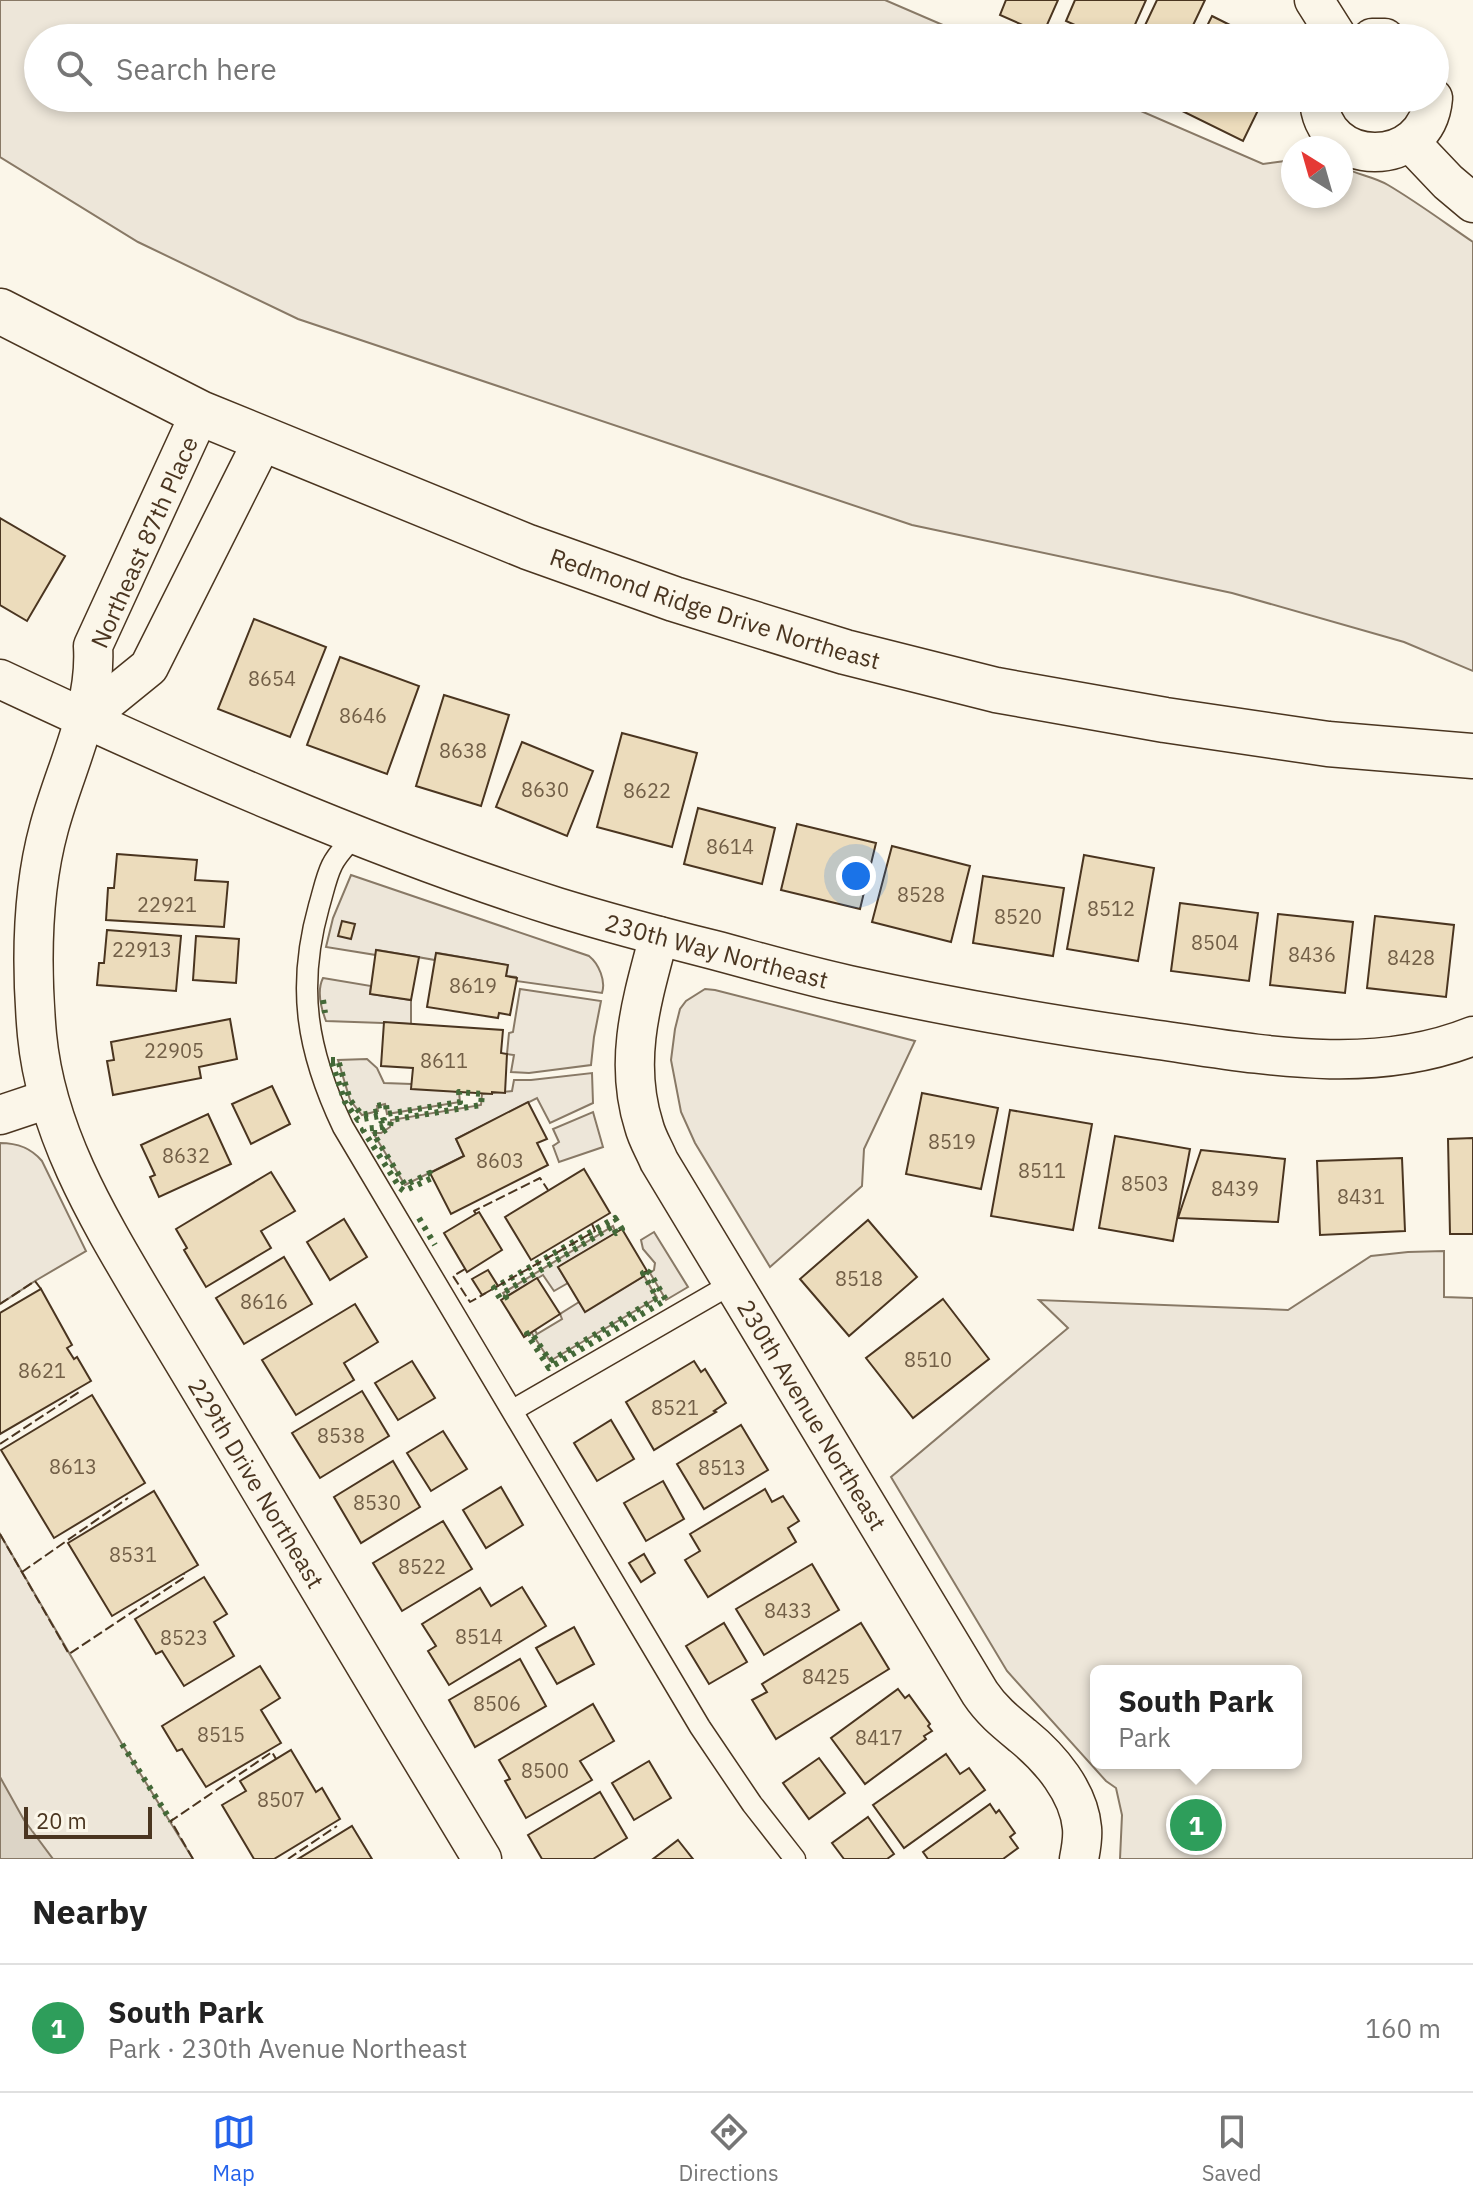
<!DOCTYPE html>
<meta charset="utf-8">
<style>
body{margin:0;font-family:"IBM Plex Sans",sans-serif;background:#f6f6f6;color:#222}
.compass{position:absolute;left:1281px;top:136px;width:72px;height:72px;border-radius:50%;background:#fff;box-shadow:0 4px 12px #0003;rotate:323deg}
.scale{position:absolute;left:24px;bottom:20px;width:128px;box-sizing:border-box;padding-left:8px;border:4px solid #4a3520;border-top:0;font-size:22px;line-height:28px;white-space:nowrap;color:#4a3520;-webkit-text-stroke:6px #fbf6e9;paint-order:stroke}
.you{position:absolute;left:856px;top:876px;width:28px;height:28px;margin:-20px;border:6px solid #fff;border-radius:50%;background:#1a73e8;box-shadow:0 0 0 12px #1a73e833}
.badge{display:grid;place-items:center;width:52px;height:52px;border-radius:50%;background:#2563eb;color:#fff;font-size:26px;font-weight:700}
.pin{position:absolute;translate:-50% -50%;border:4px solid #fff;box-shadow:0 2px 8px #0006}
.popup{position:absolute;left:1090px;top:1665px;width:212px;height:104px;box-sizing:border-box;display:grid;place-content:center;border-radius:12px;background:#fff;filter:drop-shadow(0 2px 6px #0005);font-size:26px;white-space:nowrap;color:#767676}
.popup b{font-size:30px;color:#222}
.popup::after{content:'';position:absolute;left:50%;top:100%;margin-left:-16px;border:16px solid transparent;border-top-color:#fff}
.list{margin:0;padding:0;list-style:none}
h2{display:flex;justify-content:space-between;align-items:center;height:104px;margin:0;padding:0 32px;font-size:34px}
h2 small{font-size:26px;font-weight:400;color:#767676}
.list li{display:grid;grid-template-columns:52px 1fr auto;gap:24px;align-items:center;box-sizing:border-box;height:128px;padding:0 32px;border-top:2px solid #e0e0e0}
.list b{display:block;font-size:30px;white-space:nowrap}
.list p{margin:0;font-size:26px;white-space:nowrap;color:#767676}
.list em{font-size:26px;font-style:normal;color:#767676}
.icon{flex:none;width:44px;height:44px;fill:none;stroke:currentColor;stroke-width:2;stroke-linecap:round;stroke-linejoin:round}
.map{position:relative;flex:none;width:1473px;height:1859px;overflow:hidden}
.search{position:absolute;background:#fff;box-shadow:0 4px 12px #0003;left:24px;right:24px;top:24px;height:88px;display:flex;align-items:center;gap:20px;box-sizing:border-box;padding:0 28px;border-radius:44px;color:#767676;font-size:30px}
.sheet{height:232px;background:#fff}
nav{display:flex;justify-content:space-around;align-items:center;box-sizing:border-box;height:112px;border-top:2px solid #e0e0e0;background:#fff;font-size:22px;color:#767676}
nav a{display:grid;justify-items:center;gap:4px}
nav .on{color:#2563eb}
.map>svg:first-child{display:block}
.green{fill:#ede6d9;stroke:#887966;stroke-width:2;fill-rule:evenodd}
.water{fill:#dcd4c6;stroke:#887966;stroke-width:2}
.building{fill:#ecdcbc;stroke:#4a3520;stroke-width:2}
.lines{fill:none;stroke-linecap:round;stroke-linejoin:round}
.service-casing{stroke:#4a3520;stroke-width:23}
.minor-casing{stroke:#4a3520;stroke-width:41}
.tertiary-casing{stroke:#4a3520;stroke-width:47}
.service{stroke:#fbf6e9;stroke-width:20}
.minor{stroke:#fbf6e9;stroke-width:38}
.tertiary{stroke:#fbf6e9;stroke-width:44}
.hedge{stroke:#436837;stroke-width:6;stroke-dasharray:4 6;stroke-linecap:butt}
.fence{stroke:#4a3520;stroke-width:2;stroke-dasharray:10 4;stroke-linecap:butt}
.labels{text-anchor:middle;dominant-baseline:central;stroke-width:6;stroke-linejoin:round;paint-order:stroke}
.number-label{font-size:20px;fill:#725f47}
.street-label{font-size:24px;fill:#4a3520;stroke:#fbf6e9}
</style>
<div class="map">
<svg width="1473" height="1859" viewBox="0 0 1473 1859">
<rect width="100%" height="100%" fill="#fbf6e9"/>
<g class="green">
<path d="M0 0H885L973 38H38V98H1111L1263 164 1293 160V196H1341V166C1356 175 1373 176 1388 185 1417 202 1445 223 1473 242V671L1404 642 1232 593 912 525 298 319 138 242 0 157Z"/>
<path d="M351 875 589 956C599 964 606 981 602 993L516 981V977L506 976 507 965 437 953 435 960 377 950 376 955 326 947 333 918Z"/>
<path d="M323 978 371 986 370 994 411 1000V1024L326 1021C321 1008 317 990 323 978Z"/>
<polygon points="520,989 601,1001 594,1037 591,1065 529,1073 511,1072 514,1055 507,1054 509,1033 513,1032"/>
<polygon points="705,989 715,990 915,1041 864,1149 862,1186 770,1267 695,1143 681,1112 671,1060 675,1029 680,1009 686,1001"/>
<polygon points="367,1059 377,1068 384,1083 412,1084 459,1092 460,1102 387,1114 385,1104 377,1106 378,1111 362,1115 350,1100 338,1060"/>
<polygon points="592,1073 593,1103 550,1123 537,1098 456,1139 464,1156 405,1185 373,1133 381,1133 390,1127 391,1120 481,1105 482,1094 512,1091 514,1080 531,1080"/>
<polygon points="593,1112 603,1147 559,1162 553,1146 559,1142 553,1129"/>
<path d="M0 1143C18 1143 31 1148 42 1161L86 1251 35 1281 0 1304Z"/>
<polygon points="613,1226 616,1233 558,1267 568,1283 554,1291 543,1275 506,1297 503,1293"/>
<polygon points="654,1232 688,1287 666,1300 650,1273 654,1270 655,1263 643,1249 641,1240"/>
<path d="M1444 1251V1297L1473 1298V1859H1120L1122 1815 1116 1788 1106 1781 1007 1671 891 1477 1068 1328 1039 1300 1288 1310 1371 1256 1408 1252ZM1096 1671H1296V1763H1096Z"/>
<polygon points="644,1276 657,1298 550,1361 531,1332 535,1330 537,1334 562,1319 560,1314 579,1302 585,1311"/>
<polygon points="0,1534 122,1744 193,1859 0,1859"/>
</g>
<polygon class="water" points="0,1777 24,1820 53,1859 0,1859"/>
<g class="building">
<polygon points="1006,0 1058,0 1043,34 1000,15"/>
<polygon points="1075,0 1146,0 1129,38 1094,38 1095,34 1066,21"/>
<polygon points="1157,0 1205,0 1187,38 1139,38"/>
<polygon points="1212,16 1244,32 1241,38 1201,38"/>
<polygon points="1171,98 1264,98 1243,141 1168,104"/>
<polygon points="0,518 65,556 27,621 0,605"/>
<polygon points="254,619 326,647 290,737 218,709"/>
<polygon points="340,657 419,686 387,774 307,745"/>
<polygon points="444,695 509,715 481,806 416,786"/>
<polygon points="622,733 697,753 672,847 597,827"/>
<polygon points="522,742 593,771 567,836 496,807"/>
<polygon points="698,808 775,828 762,884 684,864"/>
<polygon points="797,824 876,843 860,909 781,890"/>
<polygon points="892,846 970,866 951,942 872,922"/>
<polygon points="117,854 197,860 195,880 228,882 224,927 106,920 108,888 114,888"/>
<polygon points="1084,855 1154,868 1138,961 1067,949"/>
<polygon points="983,876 1064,888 1053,956 973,943"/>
<polygon points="1180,903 1258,913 1249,981 1171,971"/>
<polygon points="1278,914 1353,922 1345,993 1270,985"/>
<polygon points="1375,916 1454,925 1446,997 1367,988"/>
<polygon points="342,921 355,924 351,939 338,936"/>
<polygon points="107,930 181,936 176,991 97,985 99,963 104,963"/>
<polygon points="196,936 239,939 236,983 193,980"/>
<polygon points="376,950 419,957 411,1000 370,994"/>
<polygon points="436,953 508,965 506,976 517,978 510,1015 499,1013 498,1018 427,1007"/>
<polygon points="230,1019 237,1059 199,1067 201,1078 113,1095 107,1061 114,1060 111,1042"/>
<polygon points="384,1022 503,1030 501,1053 507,1054 505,1093 492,1092 492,1094 411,1089 413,1068 381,1066"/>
<polygon points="272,1086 290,1124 251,1144 232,1104"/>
<polygon points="922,1093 998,1108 981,1189 906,1174"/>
<polygon points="528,1102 547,1139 537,1143 548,1165 451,1214 430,1173 464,1156 456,1139"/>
<polygon points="1010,1110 1092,1124 1073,1230 991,1216"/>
<polygon points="208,1114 231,1164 159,1197 150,1177 155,1175 141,1145"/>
<polygon points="1115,1136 1190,1149 1173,1241 1099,1228"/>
<polygon points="1473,1138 1473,1234 1450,1234 1448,1139"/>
<polygon points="1201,1150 1285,1159 1278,1222 1178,1218"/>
<polygon points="1402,1158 1405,1231 1320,1235 1317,1161"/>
<polygon points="584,1169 610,1213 531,1260 505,1217"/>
<polygon points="271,1172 295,1211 261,1231 271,1248 206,1287 184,1250 187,1248 176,1229"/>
<polygon points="479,1212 502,1250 467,1272 444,1233"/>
<polygon points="344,1219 367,1257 330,1280 307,1242"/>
<polygon points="868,1220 917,1277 849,1336 800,1279"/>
<polygon points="622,1229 647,1271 643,1273 644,1276 585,1312 558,1267"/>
<polygon points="284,1257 312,1304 244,1344 216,1298"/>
<polygon points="488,1270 498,1286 482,1295 472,1279"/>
<polygon points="537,1278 560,1314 524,1337 501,1300"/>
<polygon points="41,1289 72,1345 67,1348 74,1359 77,1357 91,1381 0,1434 0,1313"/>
<polygon points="943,1299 989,1359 913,1418 866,1358"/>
<polygon points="355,1304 378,1342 344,1363 354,1380 296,1415 262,1360"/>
<polygon points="412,1361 435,1398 398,1420 375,1383"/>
<polygon points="694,1361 701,1372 705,1369 726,1403 714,1411 716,1412 654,1450 626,1402"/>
<polygon points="362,1391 389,1436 320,1478 292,1433"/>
<polygon points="92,1395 145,1483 54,1538 1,1450"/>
<polygon points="611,1420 634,1459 597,1481 574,1443"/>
<polygon points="741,1425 768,1470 704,1509 677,1464"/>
<polygon points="443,1431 467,1469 431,1491 407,1453"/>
<polygon points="393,1461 420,1507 361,1543 334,1497"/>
<polygon points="663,1481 684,1519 646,1541 624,1503"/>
<polygon points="501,1487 523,1525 486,1548 463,1510"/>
<polygon points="765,1489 772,1502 783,1496 799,1521 788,1528 796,1542 708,1597 685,1560 700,1551 690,1534"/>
<polygon points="154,1491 198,1565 112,1616 68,1543"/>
<polygon points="443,1521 472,1569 402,1611 373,1563"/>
<polygon points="644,1554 655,1573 641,1582 629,1563"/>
<polygon points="812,1564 839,1610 764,1655 736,1609"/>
<polygon points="204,1577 227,1614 214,1622 234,1656 184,1686 162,1651 156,1654 135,1619"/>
<polygon points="522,1587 546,1626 449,1685 428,1651 436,1646 422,1624 480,1588 491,1606"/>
<polygon points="724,1623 747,1662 709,1684 686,1646"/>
<polygon points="861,1623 889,1669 776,1739 752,1700 767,1692 762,1684"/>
<polygon points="574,1627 594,1664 557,1684 536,1648"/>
<polygon points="520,1659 546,1706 475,1747 449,1700"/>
<polygon points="260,1666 280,1698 261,1710 281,1743 206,1787 182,1749 177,1751 162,1726"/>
<polygon points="898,1689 905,1698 909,1695 930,1724 928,1726 932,1731 924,1736 926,1739 865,1784 831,1738"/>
<polygon points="593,1704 614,1741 580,1761 592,1780 526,1818 505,1781 510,1779 499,1760"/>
<polygon points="291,1750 316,1792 322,1788 340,1819 274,1859 254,1859 222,1805 246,1791 240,1781"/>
<polygon points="946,1754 960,1774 969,1768 985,1790 904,1848 873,1805"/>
<polygon points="819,1758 845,1793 809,1819 783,1783"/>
<polygon points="649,1761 671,1798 634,1820 612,1783"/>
<polygon points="600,1792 627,1838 593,1859 542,1859 528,1835"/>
<polygon points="990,1804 996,1813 999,1810 1015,1833 1010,1837 1018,1848 1003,1859 928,1859 923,1852"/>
<polygon points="868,1817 894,1854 887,1859 844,1859 832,1843"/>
<polygon points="352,1826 372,1859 298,1859"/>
<polygon points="678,1840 693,1859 653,1859"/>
</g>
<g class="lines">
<g class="service-casing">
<g id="service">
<path d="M355 835C347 845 337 854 332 865 326 877 323 893 319 906 296 988 307 1051 343 1127L700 1727 752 1804 795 1859"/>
<polyline points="513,1410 733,1283"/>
</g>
</g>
<g class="minor-casing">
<g id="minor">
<polyline points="1314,0 1338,38"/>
<polyline points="1372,38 1385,38"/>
<path d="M1319 98C1321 169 1427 171 1433 98"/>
<polyline points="1410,142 1448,182 1473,203"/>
<path id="s1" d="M200 413 93 646C97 709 65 768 49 828 31 894 31 967 37 1035 46 1130 95 1213 143 1294 171 1340 198 1386 226 1432 311 1574 396 1717 482 1859"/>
<path id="s2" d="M0 679C181 764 366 846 557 907 609 923 662 937 714 950 759 962 803 975 849 985 944 1006 1041 1023 1138 1037 1248 1052 1366 1079 1473 1036"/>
<polyline points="85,719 149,667 263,440"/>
<path id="s3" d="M659 936C642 1000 623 1060 644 1126 647 1138 654 1149 659 1161L980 1693C992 1711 1006 1722 1023 1736 1050 1758 1079 1792 1082 1828 1083 1838 1081 1849 1079 1859"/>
<polyline points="0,1115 48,1099"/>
</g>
</g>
<g class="tertiary-casing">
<g id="tertiary">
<path id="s4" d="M0 311 200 413 528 547 674 599 845 652 996 690 1165 720 1328 744 1473 756"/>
</g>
</g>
<use href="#service" class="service"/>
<use href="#minor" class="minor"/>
<use href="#tertiary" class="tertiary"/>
<g class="hedge">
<polyline points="323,1000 325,1013"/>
<path d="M331 1060H338L350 1100 362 1115 378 1111 377 1106 386 1104 387 1114 460 1102 459 1092 482 1094 481 1105 391 1120 390 1127 381 1133H373L405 1185 430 1173 432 1178 404 1191 400 1188 363 1130C370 1127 378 1129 384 1126V1120L381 1121 379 1116 358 1120 345 1102Z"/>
<polyline points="419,1218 435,1245"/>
<polygon points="615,1218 622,1229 616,1233 613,1226 503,1293 506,1297 501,1300 494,1288"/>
<polygon points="647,1271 650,1273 666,1300 549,1368 527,1334 531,1332 550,1361 657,1298 643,1273"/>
<polyline points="122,1744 171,1821"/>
</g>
<g class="fence">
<polyline points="476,1214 474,1211 540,1178 548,1190"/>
<polyline points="465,1269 453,1276 470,1302 486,1293"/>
<polyline points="496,1287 595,1231 592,1224"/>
<polyline points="0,1304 35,1281 41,1289"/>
<polyline points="0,1444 79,1392"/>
<polyline points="0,1534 69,1654 185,1577 184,1574"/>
<polyline points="22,1572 128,1498"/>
<polyline points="193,1859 171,1821 272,1752 276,1759"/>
<polyline points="288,1859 337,1826"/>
</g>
</g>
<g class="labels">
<g class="number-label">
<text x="272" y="678">8654</text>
<text x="363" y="715">8646</text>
<text x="463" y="750">8638</text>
<text x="545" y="789">8630</text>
<text x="647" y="790">8622</text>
<text x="730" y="846">8614</text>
<text x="921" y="894">8528</text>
<text x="167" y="904">22921</text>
<text x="1111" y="908">8512</text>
<text x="1018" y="916">8520</text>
<text x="1215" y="942">8504</text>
<text x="142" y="949">22913</text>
<text x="1312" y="954">8436</text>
<text x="1411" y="957">8428</text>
<text x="473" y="985">8619</text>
<text x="174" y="1050">22905</text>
<text x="444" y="1060">8611</text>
<text x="952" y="1141">8519</text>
<text x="186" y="1155">8632</text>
<text x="500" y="1160">8603</text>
<text x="1042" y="1170">8511</text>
<text x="1145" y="1183">8503</text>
<text x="1235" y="1188">8439</text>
<text x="1361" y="1196">8431</text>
<text x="859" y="1278">8518</text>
<text x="264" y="1301">8616</text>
<text x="928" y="1359">8510</text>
<text x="42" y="1370">8621</text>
<text x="675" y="1407">8521</text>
<text x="341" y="1435">8538</text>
<text x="73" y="1466">8613</text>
<text x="722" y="1467">8513</text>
<text x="377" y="1502">8530</text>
<text x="133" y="1554">8531</text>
<text x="422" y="1566">8522</text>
<text x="788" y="1610">8433</text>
<text x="479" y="1636">8514</text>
<text x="184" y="1637">8523</text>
<text x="826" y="1676">8425</text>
<text x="497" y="1703">8506</text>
<text x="221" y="1734">8515</text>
<text x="879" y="1737">8417</text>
<text x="545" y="1770">8500</text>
<text x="281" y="1799">8507</text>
</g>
<g class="street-label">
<text transform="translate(144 542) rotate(-66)">Northeast 87th Place</text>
<text stroke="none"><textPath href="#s4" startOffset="776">Redmond Ridge Drive Northeast</textPath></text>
<text stroke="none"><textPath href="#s2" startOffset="768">230th Way Northeast</textPath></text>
<text stroke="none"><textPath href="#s3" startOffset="528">230th Avenue Northeast</textPath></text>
<text stroke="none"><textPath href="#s1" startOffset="1156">229th Drive Northeast</textPath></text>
</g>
</g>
</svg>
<svg class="compass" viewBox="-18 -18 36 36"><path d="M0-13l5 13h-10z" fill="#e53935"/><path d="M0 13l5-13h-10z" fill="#767676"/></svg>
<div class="scale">20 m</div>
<div class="you"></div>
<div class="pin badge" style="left:1196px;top:1825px;background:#2e9e5b">1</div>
<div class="popup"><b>South Park</b>Park</div>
<div class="search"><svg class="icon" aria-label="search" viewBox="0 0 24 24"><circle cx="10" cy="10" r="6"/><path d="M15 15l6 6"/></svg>Search here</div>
</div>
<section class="sheet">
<h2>Nearby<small></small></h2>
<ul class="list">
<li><span class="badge" style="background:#2e9e5b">1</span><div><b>South Park</b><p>Park · 230th Avenue Northeast</p></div><em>160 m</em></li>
</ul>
</section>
<nav>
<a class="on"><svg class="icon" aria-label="map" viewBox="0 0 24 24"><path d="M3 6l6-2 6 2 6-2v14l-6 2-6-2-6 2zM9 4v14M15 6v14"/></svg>Map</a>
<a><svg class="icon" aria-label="directions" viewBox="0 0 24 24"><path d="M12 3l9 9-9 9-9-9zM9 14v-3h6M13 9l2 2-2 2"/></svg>Directions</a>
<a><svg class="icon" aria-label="saved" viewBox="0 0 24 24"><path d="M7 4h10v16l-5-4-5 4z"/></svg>Saved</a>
</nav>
